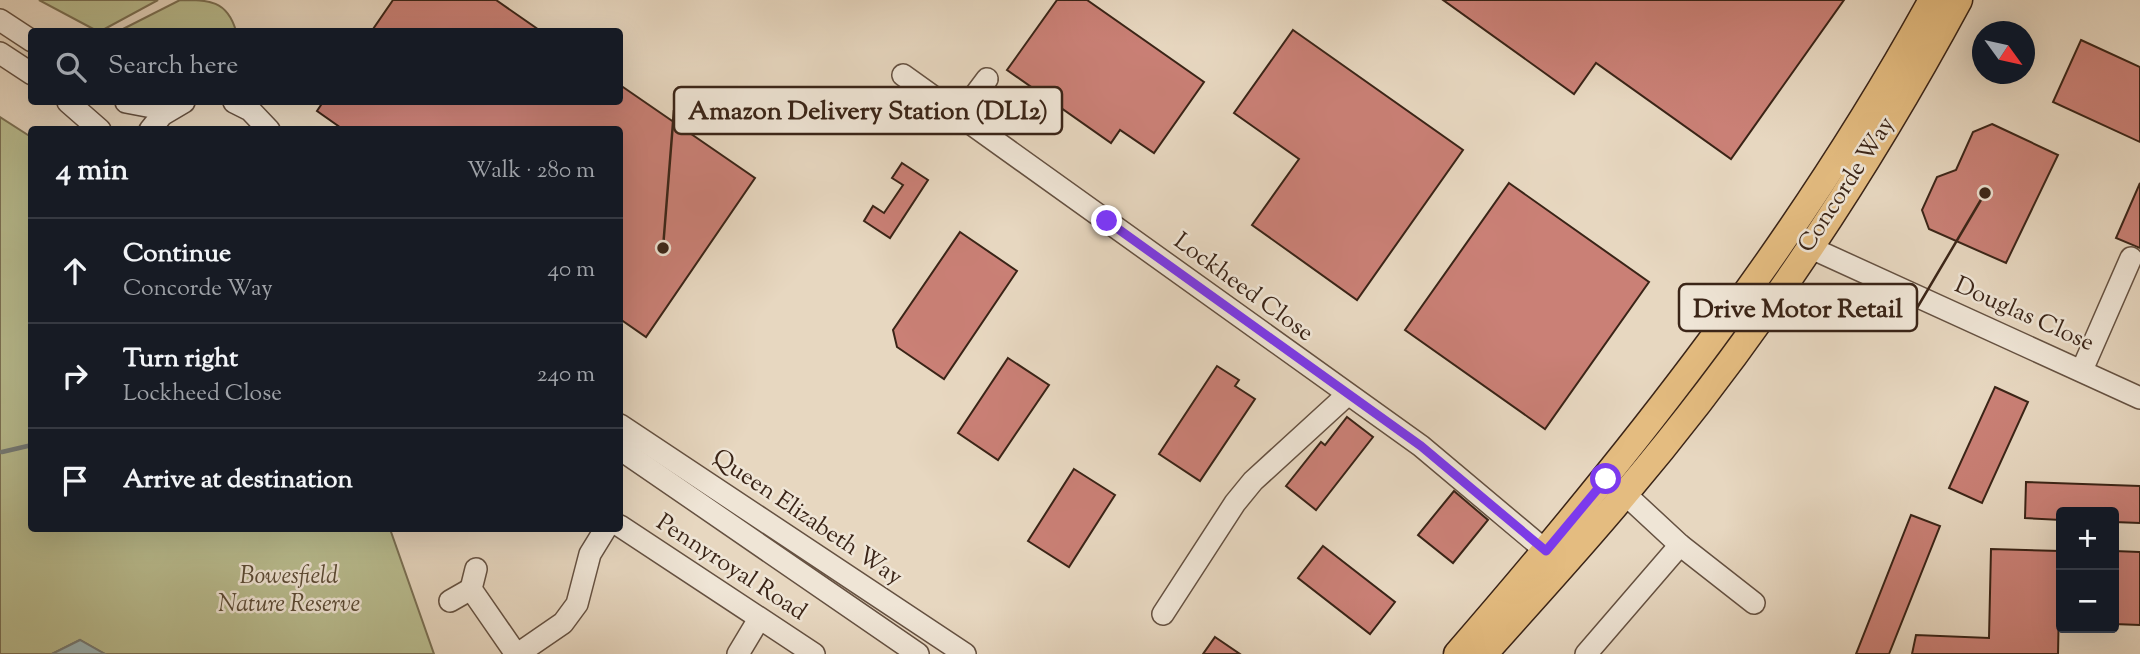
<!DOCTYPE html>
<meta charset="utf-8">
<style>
body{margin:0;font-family:"Sorts Mill Goudy",serif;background:#242831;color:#f1f3f6}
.controls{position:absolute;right:21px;bottom:21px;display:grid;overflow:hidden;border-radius:7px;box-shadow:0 7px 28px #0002}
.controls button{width:63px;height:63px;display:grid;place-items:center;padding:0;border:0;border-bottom:2px solid #363941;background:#171b24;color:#f1f3f6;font:35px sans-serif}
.compass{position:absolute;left:1972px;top:21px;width:63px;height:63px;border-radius:50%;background:#171b24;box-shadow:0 7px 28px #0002;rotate:123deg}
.stop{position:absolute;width:21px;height:21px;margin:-16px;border:5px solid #7c3aed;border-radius:50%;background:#fff}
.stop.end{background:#7c3aed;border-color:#fff;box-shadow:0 2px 7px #0008}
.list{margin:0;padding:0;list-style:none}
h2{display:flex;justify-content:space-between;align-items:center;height:91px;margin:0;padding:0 28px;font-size:30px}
h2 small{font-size:23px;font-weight:400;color:#9ea1a6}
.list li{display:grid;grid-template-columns:46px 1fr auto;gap:21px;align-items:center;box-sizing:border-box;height:105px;padding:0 28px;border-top:2px solid #363941}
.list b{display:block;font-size:26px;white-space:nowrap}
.list p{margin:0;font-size:23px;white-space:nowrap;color:#9ea1a6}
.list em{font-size:23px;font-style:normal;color:#9ea1a6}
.icon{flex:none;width:38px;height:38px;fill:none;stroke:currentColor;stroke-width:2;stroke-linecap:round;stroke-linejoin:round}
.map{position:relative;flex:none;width:2140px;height:654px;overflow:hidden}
.search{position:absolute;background:#171b24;box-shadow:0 7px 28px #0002;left:28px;top:28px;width:595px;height:77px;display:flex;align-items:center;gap:18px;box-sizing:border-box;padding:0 24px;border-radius:7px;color:#9ea1a6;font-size:26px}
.panel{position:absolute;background:#171b24;box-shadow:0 7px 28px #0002;left:28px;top:126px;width:595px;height:406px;border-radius:7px}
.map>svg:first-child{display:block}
.green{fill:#b9bd90;stroke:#7a7054;stroke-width:2}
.water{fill:#9ab7bb;stroke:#747c79;stroke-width:2}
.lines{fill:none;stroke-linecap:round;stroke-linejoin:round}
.stream{stroke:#747c79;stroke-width:4.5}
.building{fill:#ca8076;stroke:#3a2417;stroke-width:2}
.minor-casing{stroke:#655141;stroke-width:24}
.major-casing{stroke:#3a2417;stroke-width:29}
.minor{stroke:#efe5d6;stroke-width:21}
.major{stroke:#e4bc80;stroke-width:26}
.route{stroke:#7c3aed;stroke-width:9}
.labels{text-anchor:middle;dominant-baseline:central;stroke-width:5;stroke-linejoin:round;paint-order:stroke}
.street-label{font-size:24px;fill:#3a2417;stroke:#efe5d6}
.park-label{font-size:24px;font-style:italic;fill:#5a4a35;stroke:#efe5d6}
.leader{fill:none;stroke:#3a2417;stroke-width:2.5}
.callout-dot{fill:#3a2417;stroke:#efe5d6;stroke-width:2.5}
.callout{fill:#efe5d6;stroke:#3a2417;stroke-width:2.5}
.callout-label{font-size:26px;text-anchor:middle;font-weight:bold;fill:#3a2417}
</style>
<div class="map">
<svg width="2140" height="654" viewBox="0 0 2140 654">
<rect width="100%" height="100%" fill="#e7d7c0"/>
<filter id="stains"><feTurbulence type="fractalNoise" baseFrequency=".00286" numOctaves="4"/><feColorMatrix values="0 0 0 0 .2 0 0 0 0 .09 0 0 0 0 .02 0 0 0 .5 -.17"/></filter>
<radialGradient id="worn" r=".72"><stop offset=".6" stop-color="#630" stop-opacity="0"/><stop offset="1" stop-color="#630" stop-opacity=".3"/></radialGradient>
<g class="green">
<polygon points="39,0 158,0 99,32"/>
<path d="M180 0C209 0 227 0 236 31H119Z"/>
<polygon points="0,117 31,137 32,528 390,529 434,654 105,654 80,640 52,654 0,654"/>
</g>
<polygon class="water" points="80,640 105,654 52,654"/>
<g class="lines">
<polyline class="stream" points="2,452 32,445"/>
</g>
<g class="building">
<polygon points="393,0 496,0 542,32 371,32"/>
<polygon points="1057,0 1087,0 1204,82 1154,153 1120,130 1111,143 1007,70"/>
<polygon points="1443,0 1844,0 1731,159 1596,63 1574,94"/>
<polygon points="1293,30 1463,150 1357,300 1252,225 1299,159 1234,113"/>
<polygon points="2081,40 2140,67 2140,142 2053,102"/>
<polygon points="620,85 755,178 646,337 620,319 620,130 344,130 317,111 323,102 620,102"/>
<polygon points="1992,124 2058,155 2006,263 1929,229 1922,210 1937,177 1956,170 1973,132"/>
<polygon points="902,163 928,180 890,238 864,221 873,206 884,213 903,185 892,178"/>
<polygon points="1509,183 1649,282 1545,429 1405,330"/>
<polygon points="2140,183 2140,248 2116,238"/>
<polygon points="960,232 1017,271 944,379 897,347 893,330"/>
<polygon points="1008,358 1049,385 998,460 958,433"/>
<polygon points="1217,366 1239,380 1235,386 1255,399 1200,481 1159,454"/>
<polygon points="1995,387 2028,402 1982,503 1949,488"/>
<polygon points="1347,417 1373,437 1316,510 1286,486 1321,442 1325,445"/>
<polygon points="1074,469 1115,495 1069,567 1028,541"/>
<polygon points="2026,482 2140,486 2140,523 2114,522 2114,512 2061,512 2061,520 2025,518"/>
<polygon points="1454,491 1488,520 1453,563 1418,535"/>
<polygon points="1911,515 1940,526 1889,654 1856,654"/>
<polygon points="1323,546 1395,602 1370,634 1298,578"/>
<polygon points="1991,549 2060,551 2058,654 1912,654 1916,635 1989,638"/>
<polygon points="2114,551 2140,552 2140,625 2114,624"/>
<polygon points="1215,637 1240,654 1203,654"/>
</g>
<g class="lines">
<g class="minor-casing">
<g id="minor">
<polyline points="0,20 32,41"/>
<polyline points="0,53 32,74"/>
<polyline points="903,75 1421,446 1546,551"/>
<polyline points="68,102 100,130"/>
<polyline points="126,102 168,110"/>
<polyline points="234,102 250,110 269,130"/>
<polyline points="960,115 987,79"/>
<polyline points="150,130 162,115 184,102"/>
<polyline points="1809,247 2140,398"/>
<polyline points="2082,370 2131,258"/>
<polyline points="620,425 965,654"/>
<polyline points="620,449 918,654"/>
<polyline points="1625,494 1680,545 1754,603"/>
<polyline points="620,526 814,654"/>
<polyline points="476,569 471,589 516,654"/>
<polyline points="450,601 471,589"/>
<polyline points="1163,614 1235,503 1253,481 1347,395"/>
<polyline points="518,654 563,623 577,604 590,554 606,528"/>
<polyline points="738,654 759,619"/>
<polyline points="1586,654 1680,545"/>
</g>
</g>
<g class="major-casing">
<g id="major">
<path d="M1457 654C1634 450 1801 238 1932 0"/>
<path d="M1484 654C1531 601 1579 549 1624 495 1752 344 1865 174 1959 0"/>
</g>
</g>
<use href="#minor" class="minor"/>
<use href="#major" class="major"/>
</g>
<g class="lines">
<polyline class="route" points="1107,221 1421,446 1546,551 1606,479"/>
</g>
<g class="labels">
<g class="street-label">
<text transform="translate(1847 185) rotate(-57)">Concorde Way</text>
<text transform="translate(1243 288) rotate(36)">Lockheed Close</text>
<text transform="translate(2024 315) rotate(24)">Douglas Close</text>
<text transform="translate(807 518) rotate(34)">Queen Elizabeth Way</text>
<text transform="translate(731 568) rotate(33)">Pennyroyal Road</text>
</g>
<g class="park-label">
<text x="289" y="577">Bowesfield<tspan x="289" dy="28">Nature Reserve</tspan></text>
</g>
</g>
<path class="leader" d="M663 248L674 110M1985 193L1917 308"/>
<g class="callout-dot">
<circle cx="663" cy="248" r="7"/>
<circle cx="1985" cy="193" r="7"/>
</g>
<g class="callout">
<rect x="674" y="87" width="388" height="47" rx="7"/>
<rect x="1679" y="284" width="238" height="47" rx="7"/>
</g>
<g class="callout-label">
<text x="868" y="119">Amazon Delivery Station (DLI2)</text>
<text x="1798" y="317">Drive Motor Retail</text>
</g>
<rect width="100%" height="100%" filter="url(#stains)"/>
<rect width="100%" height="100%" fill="url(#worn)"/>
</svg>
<div class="controls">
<button>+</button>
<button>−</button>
</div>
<svg class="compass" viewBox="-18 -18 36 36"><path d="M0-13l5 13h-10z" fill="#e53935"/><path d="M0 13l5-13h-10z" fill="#9ea1a6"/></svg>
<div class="stop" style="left:1606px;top:479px"></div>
<div class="stop end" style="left:1107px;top:221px"></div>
<div class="search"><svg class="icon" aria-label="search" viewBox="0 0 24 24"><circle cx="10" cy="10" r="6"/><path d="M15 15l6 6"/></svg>Search here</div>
<section class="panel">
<h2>4 min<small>Walk · 280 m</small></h2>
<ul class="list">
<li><svg class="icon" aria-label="ahead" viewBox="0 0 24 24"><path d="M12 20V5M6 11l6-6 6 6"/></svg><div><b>Continue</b><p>Concorde Way</p></div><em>40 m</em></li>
<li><svg class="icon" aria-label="right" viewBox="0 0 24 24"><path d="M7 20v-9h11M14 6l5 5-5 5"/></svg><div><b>Turn right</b><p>Lockheed Close</p></div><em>240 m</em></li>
<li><svg class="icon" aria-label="arrive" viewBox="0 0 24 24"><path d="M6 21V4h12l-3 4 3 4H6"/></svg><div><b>Arrive at destination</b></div></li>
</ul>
</section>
</div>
